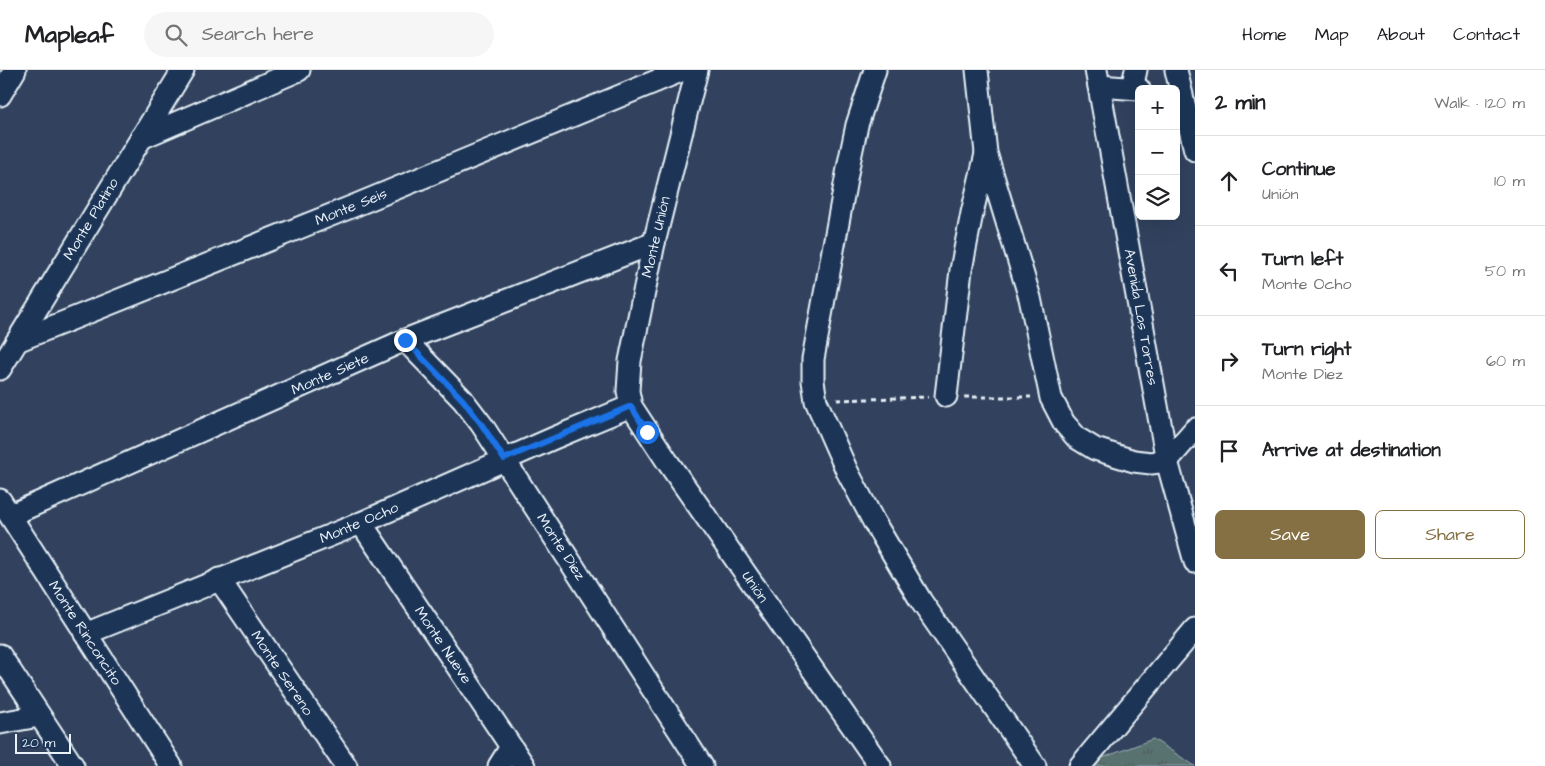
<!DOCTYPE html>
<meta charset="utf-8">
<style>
body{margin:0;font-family:"Architects Daughter",sans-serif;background:#f6f6f6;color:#202124}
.controls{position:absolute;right:15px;top:15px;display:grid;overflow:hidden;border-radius:8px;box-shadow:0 5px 20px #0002}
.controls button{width:45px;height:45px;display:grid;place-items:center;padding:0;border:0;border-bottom:1px solid #e0e0e0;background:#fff;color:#202124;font:25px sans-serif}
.scale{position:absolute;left:15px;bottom:12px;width:56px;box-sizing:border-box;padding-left:5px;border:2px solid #e8f1f8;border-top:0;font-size:14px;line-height:18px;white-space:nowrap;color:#e8f1f8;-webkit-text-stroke:4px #1d3557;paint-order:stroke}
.stop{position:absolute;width:15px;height:15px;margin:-11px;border:4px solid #1a73e8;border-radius:50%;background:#fff}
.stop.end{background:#1a73e8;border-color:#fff;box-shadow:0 1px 5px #0008}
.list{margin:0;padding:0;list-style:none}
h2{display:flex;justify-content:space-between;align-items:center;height:65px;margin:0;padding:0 20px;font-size:21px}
h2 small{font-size:16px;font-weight:400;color:#757577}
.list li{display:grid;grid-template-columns:32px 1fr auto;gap:15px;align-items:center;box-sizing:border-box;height:90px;padding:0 20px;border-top:1px solid #e0e0e0}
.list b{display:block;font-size:19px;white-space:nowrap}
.list p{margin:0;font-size:16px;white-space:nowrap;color:#757577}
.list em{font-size:16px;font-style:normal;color:#757577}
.actions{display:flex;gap:10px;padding:15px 20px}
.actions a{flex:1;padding:11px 0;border:1px solid #847042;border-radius:8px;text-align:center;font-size:18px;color:#847042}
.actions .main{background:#847042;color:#fff}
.icon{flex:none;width:28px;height:28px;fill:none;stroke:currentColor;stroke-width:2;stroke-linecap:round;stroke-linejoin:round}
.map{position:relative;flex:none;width:1195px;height:696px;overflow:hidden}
header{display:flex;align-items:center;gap:30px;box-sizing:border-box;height:70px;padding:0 25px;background:#fff;border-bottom:1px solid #e0e0e0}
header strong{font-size:24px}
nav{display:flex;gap:28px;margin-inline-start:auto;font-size:18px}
.search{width:350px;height:45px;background:#f6f6f6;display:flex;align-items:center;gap:12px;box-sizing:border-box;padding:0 18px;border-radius:28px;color:#757577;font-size:19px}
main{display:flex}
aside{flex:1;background:#fff}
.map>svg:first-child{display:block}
.grass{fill:url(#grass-tufts);stroke:#a0b2b4}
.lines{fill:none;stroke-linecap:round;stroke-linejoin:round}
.street-casing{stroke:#e8f1f8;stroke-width:25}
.path{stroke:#e8f1f8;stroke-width:3;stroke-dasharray:5 4;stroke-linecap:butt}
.street{stroke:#1d3557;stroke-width:21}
.route{stroke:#1a73e8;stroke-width:6}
.labels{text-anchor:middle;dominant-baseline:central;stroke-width:5;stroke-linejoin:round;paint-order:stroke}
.street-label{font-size:15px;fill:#e8f1f8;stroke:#1d3557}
</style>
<header>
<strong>Mapleaf</strong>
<div class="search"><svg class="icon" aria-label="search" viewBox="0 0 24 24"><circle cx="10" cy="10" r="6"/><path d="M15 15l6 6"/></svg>Search here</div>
<nav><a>Home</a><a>Map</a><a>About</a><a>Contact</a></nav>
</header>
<main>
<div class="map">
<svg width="1195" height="696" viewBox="0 0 1195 696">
<defs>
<pattern id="grass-tufts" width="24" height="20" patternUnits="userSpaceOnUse" patternTransform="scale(1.25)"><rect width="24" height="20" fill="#58726f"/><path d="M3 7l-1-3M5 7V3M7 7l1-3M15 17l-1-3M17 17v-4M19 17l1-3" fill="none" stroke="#4e5b5b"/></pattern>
</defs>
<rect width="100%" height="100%" fill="#32425e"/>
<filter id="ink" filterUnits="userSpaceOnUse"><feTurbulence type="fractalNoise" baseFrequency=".02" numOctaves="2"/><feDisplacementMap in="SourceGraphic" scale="10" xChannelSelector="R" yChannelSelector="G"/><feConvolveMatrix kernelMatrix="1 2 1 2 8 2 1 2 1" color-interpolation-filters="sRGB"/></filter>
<g filter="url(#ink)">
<polygon class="grass" points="1153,669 1195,696 1084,696 1086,694"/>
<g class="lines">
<g class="street-casing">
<g id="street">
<polyline points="697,0 654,173 630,291 628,321 631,336 667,391 880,696"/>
<polyline points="875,0 857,55 849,93 813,289 813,311 816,331 847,401 874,452 921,531 1035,696"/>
<polyline points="977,0 986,83 1030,228 1051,328 1064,353 1077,368 1095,379 1134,391 1151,393 1167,391 1195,359"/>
<polyline points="1096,0 1167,391 1195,492"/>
<polyline points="1176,0 1195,80"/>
<polyline points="1099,16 1139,19"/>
<polyline points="1132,18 1136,0"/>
<polyline points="0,25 15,0"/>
<polyline points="141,68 299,0"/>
<polyline points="405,270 463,330 482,355 702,696"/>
<polyline points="17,271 356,135 683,0"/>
<polyline points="0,299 183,0"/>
<polyline points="946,326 961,200 972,143 986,84"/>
<polyline points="0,430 171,696"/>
<polyline points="11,445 405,270 654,173"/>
<polyline points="361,453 524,696"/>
<polyline points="219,509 346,696"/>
<polyline points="85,564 361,453 554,368 631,336"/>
<polyline points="0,585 73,696"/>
<polyline points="0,653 39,646"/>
<polyline points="499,696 511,677"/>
<polyline points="1080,696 1195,559"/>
</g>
</g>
<g class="path">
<polyline points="964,327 1031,327"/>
<polyline points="837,330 928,327"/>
</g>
<use href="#street" class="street"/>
</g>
</g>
<g class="lines" filter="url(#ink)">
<polyline class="route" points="405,270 463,330 482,355 504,389 631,336 647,362"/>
</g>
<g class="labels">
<g class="street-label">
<text transform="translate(351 137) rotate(-22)">Monte Seis</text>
<text transform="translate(91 149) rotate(-59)">Monte Platino</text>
<text transform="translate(656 167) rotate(-77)">Monte Unión</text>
<text transform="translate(1141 247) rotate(80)">Avenida Las Torres</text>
<text transform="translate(330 304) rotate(-24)">Monte Siete</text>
<text transform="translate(359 453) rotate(-23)">Monte Ocho</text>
<text transform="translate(561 477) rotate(57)">Monte Diez</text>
<text transform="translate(755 517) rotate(55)">Unión</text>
<text transform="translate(85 563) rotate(57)">Monte Rinconcito</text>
<text transform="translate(443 575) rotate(56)">Monte Nueve</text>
<text transform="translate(282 603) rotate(56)">Monte Sereno</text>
</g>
</g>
</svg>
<div class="controls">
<button>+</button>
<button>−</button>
<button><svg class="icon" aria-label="layers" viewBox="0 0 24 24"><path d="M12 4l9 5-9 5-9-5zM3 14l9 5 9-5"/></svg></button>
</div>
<div class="scale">20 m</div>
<div class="stop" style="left:647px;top:362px"></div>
<div class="stop end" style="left:405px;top:270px"></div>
</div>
<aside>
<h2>2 min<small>Walk · 120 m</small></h2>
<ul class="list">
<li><svg class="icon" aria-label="ahead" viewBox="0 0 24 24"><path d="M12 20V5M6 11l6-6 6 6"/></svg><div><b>Continue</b><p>Unión</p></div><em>10 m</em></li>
<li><svg class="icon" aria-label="left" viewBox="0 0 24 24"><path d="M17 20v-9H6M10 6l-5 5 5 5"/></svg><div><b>Turn left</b><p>Monte Ocho</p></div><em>50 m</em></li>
<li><svg class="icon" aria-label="right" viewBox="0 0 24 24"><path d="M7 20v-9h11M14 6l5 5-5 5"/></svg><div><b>Turn right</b><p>Monte Diez</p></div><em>60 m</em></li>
<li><svg class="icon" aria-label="arrive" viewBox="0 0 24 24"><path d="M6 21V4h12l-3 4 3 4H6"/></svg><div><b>Arrive at destination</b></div></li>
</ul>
<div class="actions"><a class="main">Save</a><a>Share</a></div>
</aside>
</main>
